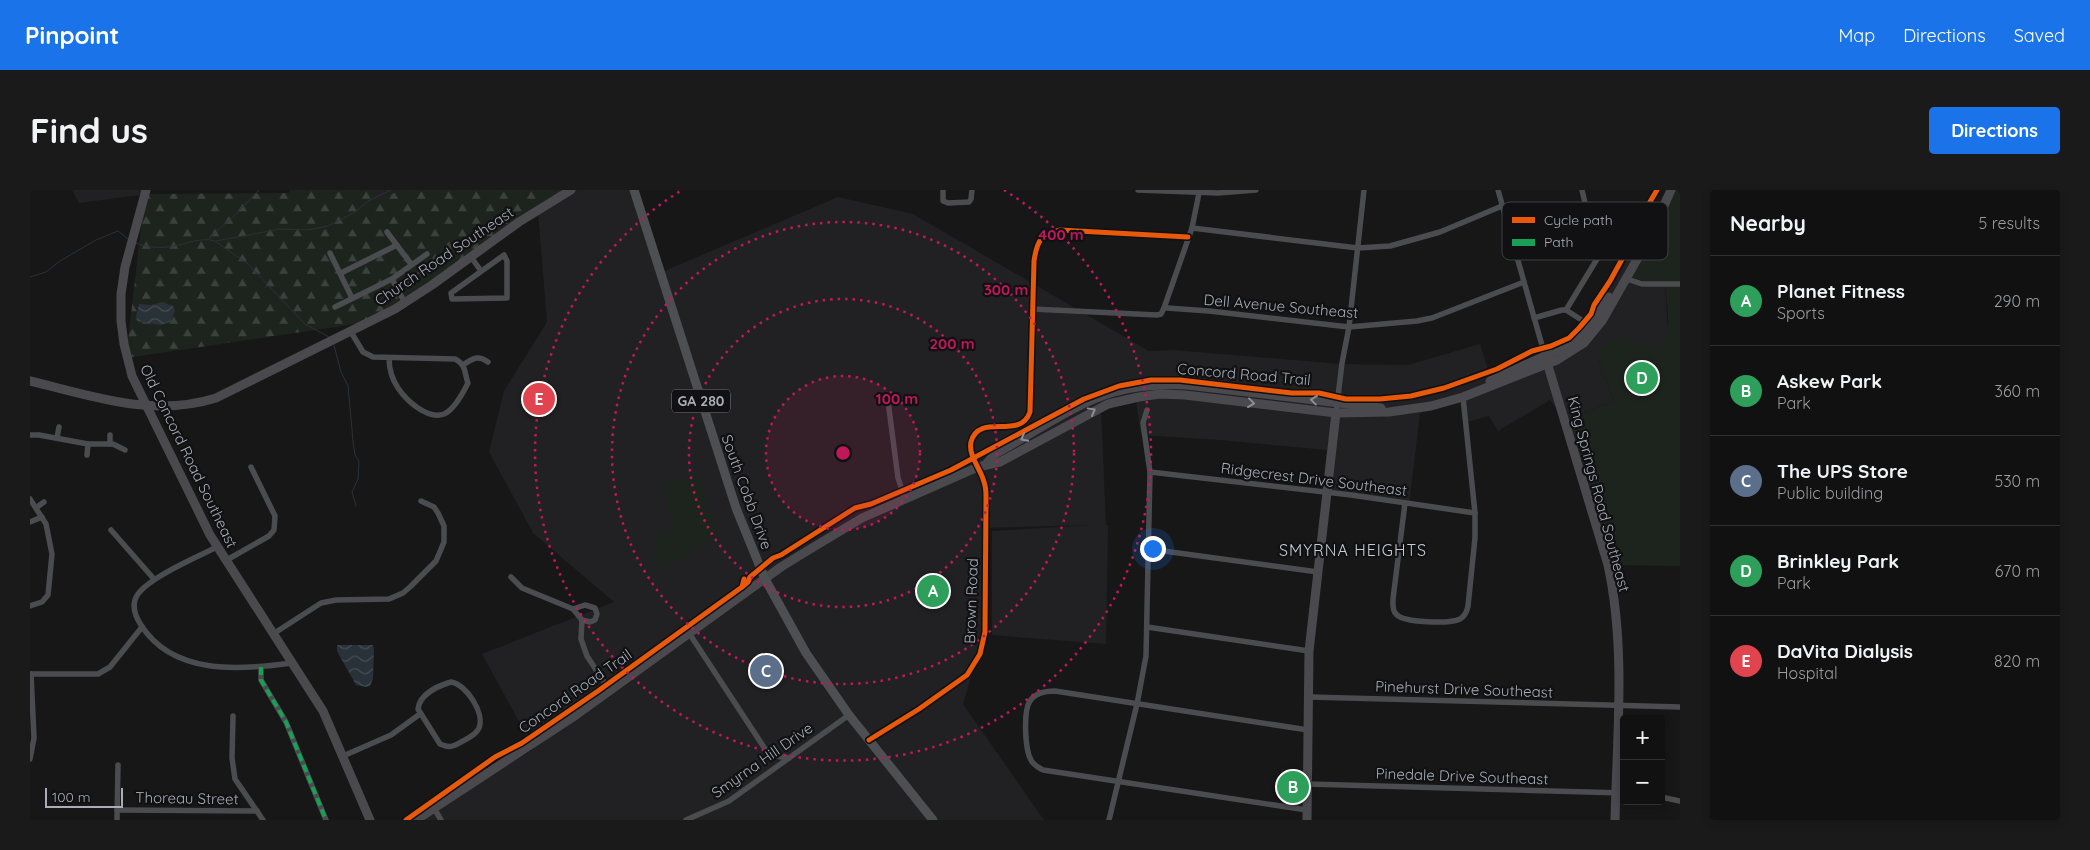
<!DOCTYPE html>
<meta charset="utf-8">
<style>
body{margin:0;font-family:Quicksand,sans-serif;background:#1a1a1a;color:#f1f3f6}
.controls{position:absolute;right:15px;bottom:15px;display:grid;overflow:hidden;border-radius:5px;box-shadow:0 2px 8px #0003}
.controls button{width:45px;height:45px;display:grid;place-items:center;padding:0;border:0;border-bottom:1px solid #303131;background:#111;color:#f1f3f6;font:25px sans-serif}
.scale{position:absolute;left:15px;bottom:12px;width:78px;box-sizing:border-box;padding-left:5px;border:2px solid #a8adb8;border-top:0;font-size:14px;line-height:18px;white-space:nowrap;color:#a8adb8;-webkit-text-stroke:4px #111113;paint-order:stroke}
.you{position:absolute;left:1122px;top:358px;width:18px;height:18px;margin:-12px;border:4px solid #fff;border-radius:50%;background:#1a73e8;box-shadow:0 0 0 8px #1a73e833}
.badge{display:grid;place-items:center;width:32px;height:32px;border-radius:50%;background:#1a73e8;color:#fff;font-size:16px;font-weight:700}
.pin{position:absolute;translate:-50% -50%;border:2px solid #fff;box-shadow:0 1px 5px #0006}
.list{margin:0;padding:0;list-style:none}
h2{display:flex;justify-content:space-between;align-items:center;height:65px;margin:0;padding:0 20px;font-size:21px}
h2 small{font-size:16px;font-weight:400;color:#9c9d9f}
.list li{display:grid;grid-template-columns:32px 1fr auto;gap:15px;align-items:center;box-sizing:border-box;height:90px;padding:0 20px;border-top:1px solid #303131}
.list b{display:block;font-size:19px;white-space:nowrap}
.list p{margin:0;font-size:16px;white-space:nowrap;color:#9c9d9f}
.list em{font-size:16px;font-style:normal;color:#9c9d9f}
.map{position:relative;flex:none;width:1650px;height:630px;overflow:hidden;border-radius:5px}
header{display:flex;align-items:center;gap:30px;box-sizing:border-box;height:70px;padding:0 25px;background:#1a73e8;color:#fff}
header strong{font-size:24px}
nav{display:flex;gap:28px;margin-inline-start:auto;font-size:18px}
.intro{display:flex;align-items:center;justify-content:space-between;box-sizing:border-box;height:120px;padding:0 30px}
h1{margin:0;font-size:35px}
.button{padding:12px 22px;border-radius:5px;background:#1a73e8;color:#fff;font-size:18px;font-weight:700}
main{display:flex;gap:30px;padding:0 30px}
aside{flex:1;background:#111;border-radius:5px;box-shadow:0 2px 8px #0003}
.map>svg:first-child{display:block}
.built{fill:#212123}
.green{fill:#1d241e}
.forest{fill:url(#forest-firs)}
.water{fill:url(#water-waves)}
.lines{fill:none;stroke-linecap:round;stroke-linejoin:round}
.stream{stroke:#2a3239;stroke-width:1}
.street{stroke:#4b4c50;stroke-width:5.5}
.secondary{stroke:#4a4a4e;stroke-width:9}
.primary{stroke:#4d4f52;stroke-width:9}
.quiet{stroke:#1a9f57;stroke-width:4;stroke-dasharray:8 4;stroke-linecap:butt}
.cycleway-casing{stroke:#111113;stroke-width:8}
.cycleway{stroke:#e8590c;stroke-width:5}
.oneway{stroke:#8c8f98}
.ring{fill:none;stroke:#c2185b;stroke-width:2.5;stroke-dasharray:2.5 5}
.labels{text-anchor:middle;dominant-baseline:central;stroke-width:4.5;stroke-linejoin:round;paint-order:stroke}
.shield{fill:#111113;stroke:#7b7e86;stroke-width:1}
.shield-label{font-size:14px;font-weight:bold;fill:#a8adb8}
.street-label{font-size:15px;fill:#a8adb8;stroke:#111113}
.neighbourhood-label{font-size:16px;letter-spacing:1px;fill:#c9ccd4;stroke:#111113}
.key{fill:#111113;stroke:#3e4045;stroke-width:1}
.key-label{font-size:14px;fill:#a8adb8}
.centre{fill:#c2185b;stroke:#111113;stroke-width:2.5}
.ring-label{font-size:15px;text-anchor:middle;font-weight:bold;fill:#c2185b;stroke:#111113;stroke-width:4.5;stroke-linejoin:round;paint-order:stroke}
</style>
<header>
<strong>Pinpoint</strong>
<nav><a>Map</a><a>Directions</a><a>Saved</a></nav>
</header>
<div class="intro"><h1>Find us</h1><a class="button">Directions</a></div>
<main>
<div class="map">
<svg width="1650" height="630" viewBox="0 0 1650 630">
<defs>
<pattern id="forest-firs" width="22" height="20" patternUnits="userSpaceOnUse" patternTransform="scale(1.25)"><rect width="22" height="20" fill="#1d241e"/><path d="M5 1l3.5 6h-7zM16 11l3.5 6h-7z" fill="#3b413d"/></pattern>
<pattern id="water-waves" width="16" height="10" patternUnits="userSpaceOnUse" patternTransform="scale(1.25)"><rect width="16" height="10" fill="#2a3239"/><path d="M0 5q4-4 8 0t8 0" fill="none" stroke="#464d54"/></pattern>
</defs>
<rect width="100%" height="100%" fill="#171717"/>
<g class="built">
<polygon points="42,0 119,0 118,4 49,13"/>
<polygon points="346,0 371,0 346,12"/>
<polygon points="551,0 608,0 632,82 808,7 883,24 1119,161 1143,160 1312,174 1378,175 1450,154 1462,192 1517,170 1520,158 1552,138 1585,91 1636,0 1639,0 1635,94 1638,140 1635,152 1630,157 1566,164 1584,211 1535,230 1520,210 1468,241 1459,226 1433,233 1430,212 1390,223 1379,316 1292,302 1297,260 1190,250 1111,245 1105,205 1071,217 1076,335 1078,335 1076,454 962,445 962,341 1062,335 953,338 953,448 933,514 1014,630 386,630 504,559 452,464 584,412 503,343 459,262 474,201 517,132 508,22"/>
</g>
<g class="green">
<path d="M1637 0H1650V376L1578 375 1535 230 1584 211 1566 164C1568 162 1571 157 1574 155 1590 145 1614 153 1630 157 1644 146 1636 111 1635 94H1612L1595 88Z"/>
<polygon points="668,283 689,345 654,368 625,376 623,361 627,359 622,345 642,338 641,334 644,333 632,295"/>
<polygon points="1251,579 1275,580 1273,617 1251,614"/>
</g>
<polygon class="forest" points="260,0 346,0 346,11 371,0 551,0 508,22 393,101 332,133 96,168 114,12 118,4 259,3"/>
<g class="water">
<polygon points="133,112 143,116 145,121 140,132 130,135 107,131 106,127 109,114 121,115"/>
<polygon points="307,455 343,455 344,459 343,489 340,496 336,497 326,495 307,461"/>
</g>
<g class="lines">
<g class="stream">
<polyline points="180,49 180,47 205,25 229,0"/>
<polyline points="186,51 250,39 278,40 298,36 325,22 338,11 361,0"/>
<path d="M106 53C115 57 127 58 137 57 152 56 170 46 185 51L218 74 275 134 299 147"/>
<polyline points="0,87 16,82 30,71 66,50 88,41 98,49"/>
<polyline points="304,155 311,182 318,196 323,251 325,265 329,271 328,289 322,302 326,316"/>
</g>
<g class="street">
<polyline points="913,0 913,11 918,13 939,12 941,9 942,0"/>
<polyline points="1108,0 1188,3 1226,0"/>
<polyline points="1468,0 1515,166"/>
<polyline points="1553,30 1607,60"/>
<polyline points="1478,34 1553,30 1557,26 1557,22 1552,0"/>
<polyline points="1162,38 1328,58 1360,56 1410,42 1472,16"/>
<polyline points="357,42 381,74"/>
<polyline points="300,63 322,108"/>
<polygon points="474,65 477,71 477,108 422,109 421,103"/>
<polyline points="441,67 451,81"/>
<polyline points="311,83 367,55"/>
<polyline points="362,89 375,113"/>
<polyline points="1597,89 1612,94 1650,94"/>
<polyline points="305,117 362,89 397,64"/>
<polyline points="1134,118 1162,38 1169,3"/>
<polyline points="1002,119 1127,125 1131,124 1134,118 1137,118 1179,121 1319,137 1387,131 1402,128 1494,92"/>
<polyline points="1536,120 1581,46"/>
<polyline points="1536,120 1561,136"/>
<polyline points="1504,128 1532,120 1536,120"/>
<path d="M321 142 333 162 343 167 425 169C437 175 434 183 438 193 433 203 424 220 414 224 397 230 376 210 368 198 362 189 359 179 359 168"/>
<path d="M433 175C443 168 448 165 458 172"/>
<polyline points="858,211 868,288 875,309"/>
<polyline points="1306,223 1312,173 1319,137 1334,0"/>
<polyline points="0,245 9,245 58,254 83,254 95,260"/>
<polyline points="27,248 29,237"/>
<polyline points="80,254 80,245"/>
<polyline points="57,265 58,254"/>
<polyline points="1120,282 1321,305 1445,323"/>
<polyline points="0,309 16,334 22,364 18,405 12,412 0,416"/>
<path d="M1375 313 1363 409C1363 414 1362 420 1366 424 1373 433 1420 434 1430 429 1435 426 1437 422 1438 416L1445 348V323L1433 207"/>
<polyline points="7,317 14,312"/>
<polyline points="0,332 12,327"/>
<polyline points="81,340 124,389"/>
<path d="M187 357C167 367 120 387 108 404 101 414 105 426 111 435 143 486 211 480 262 473"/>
<polyline points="1119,359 1288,382"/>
<polyline points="195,371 239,346 244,340 245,326 221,277"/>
<polyline points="481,387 492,398 543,419 552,430 551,449 557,466 580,501"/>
<polyline points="543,419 555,415 565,418 567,424 565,430 560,432 552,430"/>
<polyline points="1117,437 1279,461"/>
<polyline points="659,443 739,565 759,568"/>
<polyline points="243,444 291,413 306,410 359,409 373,403 380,397 406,371 414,352 414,336 408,323 404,317 391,311"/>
<polyline points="231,477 231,490 256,532 296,630"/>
<polyline points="0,484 68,484 80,477 112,437"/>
<path d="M421 492C436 494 455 523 449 538 446 545 438 548 431 552 423 557 419 558 410 554L388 519C390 503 408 496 421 492Z"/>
<polyline points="1279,507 1650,517"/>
<polyline points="203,526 202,568 205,589 233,630"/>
<path d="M839 550 889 519 937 485 950 464 955 442 956 307C956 302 956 297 954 292 951 279 938 266 941 252 949 222 990 251 1000 222L1004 71C1007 51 1010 45 1030 40L1158 47"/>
<polyline points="313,566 361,545 390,524"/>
<polyline points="0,569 4,548 1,484"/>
<polyline points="1278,594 1594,603"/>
<polyline points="1631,607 1650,611"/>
<polyline points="404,618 411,630"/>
<polyline points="87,620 227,621"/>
<path d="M1277 620 1013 580C1008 577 1003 575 1001 570 995 560 993 521 1000 511 1005 503 1016 501 1025 501L1278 540"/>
<polyline points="87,630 88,575"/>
<polyline points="656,630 699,611 819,525"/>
<polyline points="1079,630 1107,514 1116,466 1120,282 1113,233 1117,220"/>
</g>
<g class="secondary">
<polyline points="116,0 95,77 91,104 91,131 94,154 102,186 180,345 293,521 340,630"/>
<path d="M1516 169 1578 375C1596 457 1587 547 1585 630"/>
<path d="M0 191C63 206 122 228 186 208L365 119 402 95 489 32 541 0"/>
<polyline points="1460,191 1543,153 1558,140 1579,107"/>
<path d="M956 274 965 264C1002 244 1045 213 1084 202 1108 195 1132 194 1157 195L1351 218"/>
<polyline points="386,630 543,527 751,377 777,361 832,328 948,277 970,272 1078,214 1109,207 1130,204 1155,205 1306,223 1359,222 1401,216 1433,207 1527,170 1554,153 1572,131 1622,43 1641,0"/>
<polyline points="1277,630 1279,461 1306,223"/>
</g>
<polyline class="primary" points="604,0 706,318 735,389 776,463 819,525 903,630"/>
<polyline class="quiet" points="231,477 231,490 256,532 296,630"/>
<g class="cycleway-casing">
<g id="cycleway">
<polyline points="712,397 718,392 720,387 743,368 751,365 825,318 841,314 921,280 1054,209 1089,196 1121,190 1150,190 1262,203 1289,203 1316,209 1350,209 1381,206 1414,198 1467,179 1502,161 1521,156 1539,148 1549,138 1561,124 1564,115 1580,91 1607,42 1614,22 1627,0"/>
<path d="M839 550 889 519 937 485 950 464 955 442 956 307C956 302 956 297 954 292 951 279 938 266 941 252 949 222 990 251 1000 222L1004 71C1007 51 1010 45 1030 40L1158 47"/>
<polyline points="376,630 465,567 492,553 568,501 712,397 714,389"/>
</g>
</g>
<use href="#cycleway" class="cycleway"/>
</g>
<defs><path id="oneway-chevron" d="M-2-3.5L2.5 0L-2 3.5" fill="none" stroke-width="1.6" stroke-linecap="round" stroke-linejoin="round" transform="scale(1.25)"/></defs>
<g class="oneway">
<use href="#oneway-chevron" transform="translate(1284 210) rotate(-173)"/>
<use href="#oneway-chevron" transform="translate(1221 213) rotate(7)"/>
<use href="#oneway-chevron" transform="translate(1062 221) rotate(-29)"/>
<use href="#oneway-chevron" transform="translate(994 248) rotate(152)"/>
</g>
<circle cx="813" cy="263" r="77" fill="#c2185b" fill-opacity=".12"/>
<g class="ring">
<circle cx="813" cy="263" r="77"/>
<circle cx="813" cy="263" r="154"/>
<circle cx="813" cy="263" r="231"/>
<path d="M974 0A308 308 0 1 1 652 0"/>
</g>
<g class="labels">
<rect class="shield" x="642" y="199.5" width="58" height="23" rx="4"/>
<g class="shield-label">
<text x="671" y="211">GA 280</text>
</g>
<g class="street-label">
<text transform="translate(414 66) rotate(-34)">Church Road Southeast</text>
<text transform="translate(1251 116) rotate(5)">Dell Avenue Southeast</text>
<text transform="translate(1214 184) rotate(5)">Concord Road Trail</text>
<text transform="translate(159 266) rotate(64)">Old Concord Road Southeast</text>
<text transform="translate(1284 289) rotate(7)">Ridgecrest Drive Southeast</text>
<text transform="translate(717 302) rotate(70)">South Cobb Drive</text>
<text transform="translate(1569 304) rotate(75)">King Springs Road Southeast</text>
<text transform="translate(941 411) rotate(-88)">Brown Road</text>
<text transform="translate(1434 499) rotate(2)">Pinehurst Drive Southeast</text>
<text transform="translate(545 501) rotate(-35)">Concord Road Trail</text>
<text transform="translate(732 570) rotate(-35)">Smyrna Hill Drive</text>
<text transform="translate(1432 586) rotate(2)">Pinedale Drive Southeast</text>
<text transform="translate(157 608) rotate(1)">Thoreau Street</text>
</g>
<g class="neighbourhood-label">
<text x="1323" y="360">SMYRNA HEIGHTS</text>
</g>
</g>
<rect x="1472" y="12" width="166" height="58" rx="8" class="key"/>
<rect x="1482" y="27" width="23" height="6" fill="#e8590c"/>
<rect x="1482" y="49" width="23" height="7" fill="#1a9f57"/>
<g class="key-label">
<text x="1514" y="35">Cycle path</text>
<text x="1514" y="57">Path</text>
</g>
<circle cx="813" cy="263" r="8" class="centre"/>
<g class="ring-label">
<text x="1031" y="50">400 m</text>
<text x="976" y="105">300 m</text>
<text x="922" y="159">200 m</text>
<text x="867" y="214">100 m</text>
</g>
</svg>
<div class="controls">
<button>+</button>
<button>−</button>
</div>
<div class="scale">100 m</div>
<div class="you"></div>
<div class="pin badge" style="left:903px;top:401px;background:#2e9e5b">A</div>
<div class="pin badge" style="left:1263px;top:597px;background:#2e9e5b">B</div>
<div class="pin badge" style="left:736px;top:481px;background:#5c6f8a">C</div>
<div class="pin badge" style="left:1612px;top:188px;background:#2e9e5b">D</div>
<div class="pin badge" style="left:509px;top:209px;background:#e0444e">E</div>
</div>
<aside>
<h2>Nearby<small>5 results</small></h2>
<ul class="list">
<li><span class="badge" style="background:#2e9e5b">A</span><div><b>Planet Fitness</b><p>Sports</p></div><em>290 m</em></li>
<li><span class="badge" style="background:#2e9e5b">B</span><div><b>Askew Park</b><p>Park</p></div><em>360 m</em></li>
<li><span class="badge" style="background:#5c6f8a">C</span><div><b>The UPS Store</b><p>Public building</p></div><em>530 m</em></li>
<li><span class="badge" style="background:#2e9e5b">D</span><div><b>Brinkley Park</b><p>Park</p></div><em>670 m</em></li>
<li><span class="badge" style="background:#e0444e">E</span><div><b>DaVita Dialysis</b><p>Hospital</p></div><em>820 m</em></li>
</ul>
</aside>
</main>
